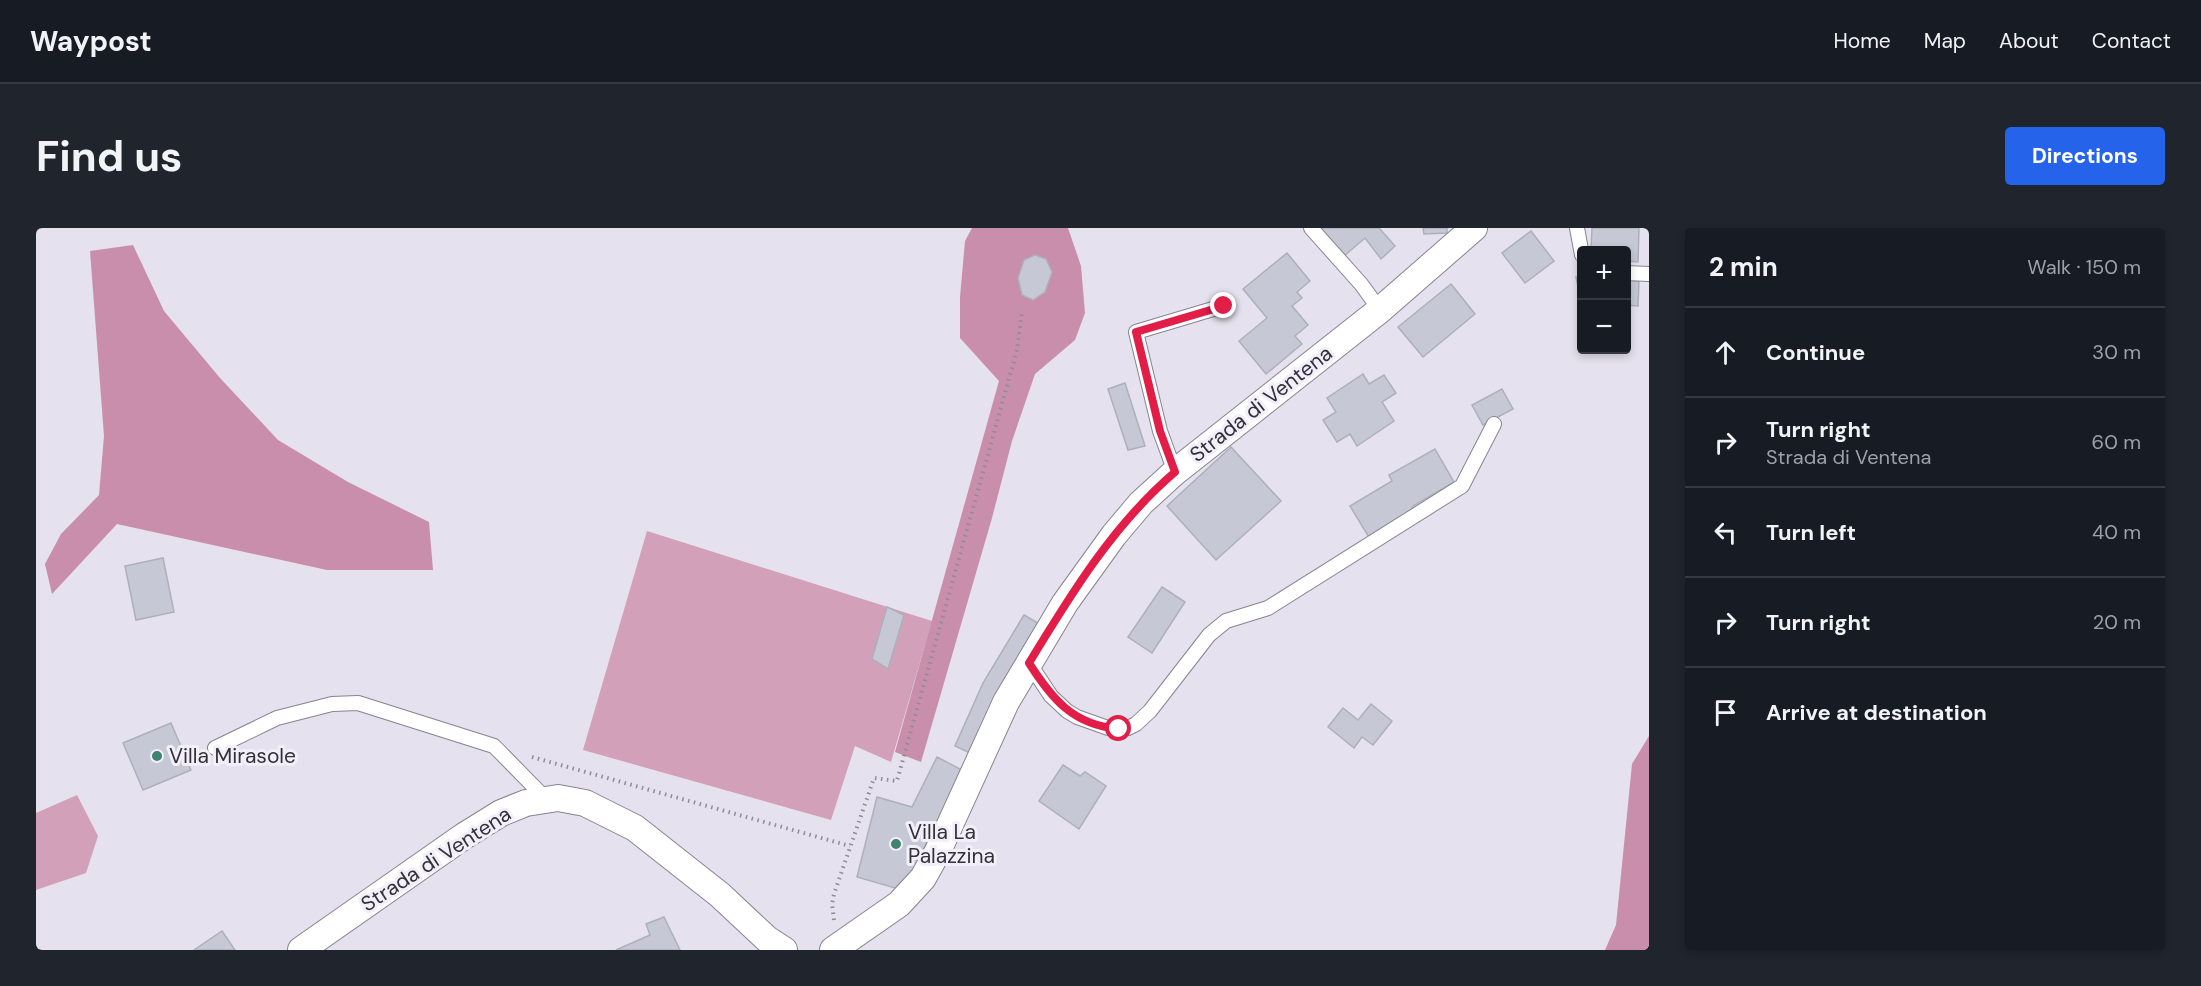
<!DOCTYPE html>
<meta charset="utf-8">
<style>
body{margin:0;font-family:"DM Sans",sans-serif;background:#20242c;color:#f1f3f6}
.controls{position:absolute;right:18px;top:18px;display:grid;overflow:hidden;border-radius:6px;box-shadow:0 3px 9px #0003}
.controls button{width:54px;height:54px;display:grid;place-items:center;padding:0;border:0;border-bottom:2px solid #363941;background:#171b24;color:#f1f3f6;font:30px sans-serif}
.stop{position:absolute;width:18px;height:18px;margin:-14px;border:4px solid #e11d48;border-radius:50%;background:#fff}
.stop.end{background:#e11d48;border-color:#fff;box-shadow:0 2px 6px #0008}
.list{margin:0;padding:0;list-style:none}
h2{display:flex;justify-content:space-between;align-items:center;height:78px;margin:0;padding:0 24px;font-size:26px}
h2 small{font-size:20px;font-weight:400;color:#9ea1a6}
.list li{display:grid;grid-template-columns:39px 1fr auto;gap:18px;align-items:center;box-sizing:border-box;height:90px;padding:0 24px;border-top:2px solid #363941}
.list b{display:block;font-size:22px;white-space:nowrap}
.list p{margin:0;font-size:20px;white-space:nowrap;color:#9ea1a6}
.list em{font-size:20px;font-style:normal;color:#9ea1a6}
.icon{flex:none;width:33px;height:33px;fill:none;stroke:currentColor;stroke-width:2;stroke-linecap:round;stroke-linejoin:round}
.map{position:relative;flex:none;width:1613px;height:722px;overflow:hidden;border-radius:6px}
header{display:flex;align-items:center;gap:36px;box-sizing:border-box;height:84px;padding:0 30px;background:#171b24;border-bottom:2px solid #363941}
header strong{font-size:28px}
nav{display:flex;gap:33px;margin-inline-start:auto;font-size:21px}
.intro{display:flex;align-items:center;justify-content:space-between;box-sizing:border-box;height:144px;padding:0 36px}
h1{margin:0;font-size:42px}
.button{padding:15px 27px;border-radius:6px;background:#2563eb;color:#fff;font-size:21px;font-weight:700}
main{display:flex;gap:36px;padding:0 36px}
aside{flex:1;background:#171b24;border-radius:6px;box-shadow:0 3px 9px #0003}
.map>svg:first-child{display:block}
.green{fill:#d2a0b8}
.forest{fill:#c98eab}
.building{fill:#c6c9d5;stroke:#adb0bc;stroke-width:1.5}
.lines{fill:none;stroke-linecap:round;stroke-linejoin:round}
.lane-casing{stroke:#87848f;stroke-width:16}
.street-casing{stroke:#87848f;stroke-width:28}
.path{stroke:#8f8c95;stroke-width:4;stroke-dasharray:1.5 4.5;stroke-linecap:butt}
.lane{stroke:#fff;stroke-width:14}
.street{stroke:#fff;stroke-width:26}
.route{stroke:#e11d48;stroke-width:8}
.poi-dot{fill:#408170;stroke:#f2effb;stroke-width:2}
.labels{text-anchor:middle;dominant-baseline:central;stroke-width:6;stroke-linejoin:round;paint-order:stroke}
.street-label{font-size:21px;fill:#323136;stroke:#f2effb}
.poi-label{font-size:21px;fill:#323136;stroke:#f2effb;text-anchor:start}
</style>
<header>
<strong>Waypost</strong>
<nav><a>Home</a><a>Map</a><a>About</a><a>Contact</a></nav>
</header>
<div class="intro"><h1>Find us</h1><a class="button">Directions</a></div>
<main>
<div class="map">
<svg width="1613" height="722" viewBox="0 0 1613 722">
<rect width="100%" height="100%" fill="#e5e1ee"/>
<g class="green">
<polygon points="611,303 896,393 855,534 819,518 795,592 547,522"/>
<polygon points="41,567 62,608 50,645 0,662 0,585"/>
</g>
<g class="forest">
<polygon points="936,0 1032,0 1045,38 1049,85 1039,112 999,146 976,213 956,290 885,534 859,524 963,153 924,110 924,69 929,13"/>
<polygon points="97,17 128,83 184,150 242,212 312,254 393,294 397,342 291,342 81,296 16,366 9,336 25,306 63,267 68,208 54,23"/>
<polygon points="1613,508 1613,722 1569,722 1580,697 1596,536"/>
</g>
<g class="building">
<polygon points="1283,0 1343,0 1359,18 1345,31 1329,10 1308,28"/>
<polygon points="1387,0 1411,0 1411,5 1388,6"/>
<polygon points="1556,0 1603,0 1602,34 1590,33 1590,22 1555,22"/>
<polygon points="1495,3 1518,33 1489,55 1466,25"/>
<polygon points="1251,25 1274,53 1261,64 1266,70 1256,78 1272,97 1259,108 1266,116 1230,146 1203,113 1231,90 1207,61"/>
<polygon points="999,27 1010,31 1016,44 1009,64 997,72 986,67 982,50 988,32"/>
<polygon points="1540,49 1546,50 1546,73 1545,73"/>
<polygon points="1590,52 1603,53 1602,78 1590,77"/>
<polygon points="1415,56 1439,86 1387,129 1362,99"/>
<polygon points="1327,146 1333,156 1348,147 1360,165 1346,174 1358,193 1321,218 1314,206 1301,214 1287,192 1300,184 1291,170"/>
<polygon points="1089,155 1109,218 1092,222 1072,161"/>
<polygon points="1466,161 1477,181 1447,197 1436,177"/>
<polygon points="1195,219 1245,273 1180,332 1131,278"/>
<polygon points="1399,221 1418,254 1377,278 1372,290 1334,311 1314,278 1356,253 1353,247"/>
<polygon points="127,330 138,384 100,392 89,338"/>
<polygon points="1126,359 1149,374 1116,425 1092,409"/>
<polygon points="851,379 868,387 852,441 836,431"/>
<polygon points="988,387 1007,398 936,526 919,518 947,455"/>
<polygon points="1335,476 1356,493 1337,517 1326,509 1318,520 1292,499 1307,480 1322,492"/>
<polygon points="135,495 155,542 107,562 87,515"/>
<polygon points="901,529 926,542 877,643 859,660 821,649 841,569 876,579"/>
<polygon points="1027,537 1044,548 1049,544 1070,558 1043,601 1003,573"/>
<polygon points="628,689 644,722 580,722 614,707 610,696"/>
<polygon points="186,703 199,722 158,722"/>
</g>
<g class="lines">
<g class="lane-casing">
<g id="lane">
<polyline points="1275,0 1325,56 1344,82"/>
<polyline points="1541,0 1546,27"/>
<polyline points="1590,45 1613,46"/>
<polyline points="1139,244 1124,203 1100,104 1187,78"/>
<polyline points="993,435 1015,468 1031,483 1041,489 1072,500 1092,500 1100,496 1114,483 1173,407 1190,393 1232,380 1426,258 1458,196"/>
<polyline points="179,520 241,490 296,476 322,475 458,518 510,571"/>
</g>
</g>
<g class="street-casing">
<g id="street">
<polyline points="265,722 428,608 465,585 490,575 522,570 549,575 599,600 684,667 731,711 748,722"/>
<polyline points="797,722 863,676 887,650 902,623 970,474 1029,375 1078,307 1105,275 1139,244 1344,82 1438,0"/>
</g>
</g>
<g class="path">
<polyline points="496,529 814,618"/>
<polyline points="798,692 796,676 798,666 838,550 861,553 981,122 986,83"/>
</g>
<use href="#lane" class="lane"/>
<use href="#street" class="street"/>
</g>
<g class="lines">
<path class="route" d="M1083 501C1037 497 1016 471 993 435 1035 366 1077 297 1139 244L1124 203 1100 104 1188 78"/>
</g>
<g class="poi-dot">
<circle cx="121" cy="528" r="6"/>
<circle cx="860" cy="616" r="6"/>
</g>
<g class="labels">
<g class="street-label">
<text transform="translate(1225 176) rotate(-38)">Strada di Ventena</text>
<text transform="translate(400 631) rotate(-33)">Strada di Ventena</text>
</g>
<g class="poi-label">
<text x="133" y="528">Villa Mirasole</text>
<text x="872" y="604">Villa La<tspan x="872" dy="24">Palazzina</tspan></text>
</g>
</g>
</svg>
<div class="controls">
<button>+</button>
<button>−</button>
</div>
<div class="stop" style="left:1083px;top:501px"></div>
<div class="stop end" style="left:1188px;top:78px"></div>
</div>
<aside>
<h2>2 min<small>Walk · 150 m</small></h2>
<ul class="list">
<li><svg class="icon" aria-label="ahead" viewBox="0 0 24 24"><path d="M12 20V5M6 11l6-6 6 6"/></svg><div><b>Continue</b></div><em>30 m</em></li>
<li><svg class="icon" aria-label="right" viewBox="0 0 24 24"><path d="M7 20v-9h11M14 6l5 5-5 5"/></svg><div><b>Turn right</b><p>Strada di Ventena</p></div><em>60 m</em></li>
<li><svg class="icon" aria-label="left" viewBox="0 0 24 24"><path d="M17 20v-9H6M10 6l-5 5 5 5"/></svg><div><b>Turn left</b></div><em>40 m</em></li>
<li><svg class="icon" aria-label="right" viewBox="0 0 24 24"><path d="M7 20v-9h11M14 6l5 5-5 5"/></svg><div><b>Turn right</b></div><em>20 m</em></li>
<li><svg class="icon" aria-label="arrive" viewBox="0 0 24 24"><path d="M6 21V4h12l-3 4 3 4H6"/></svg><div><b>Arrive at destination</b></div></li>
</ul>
</aside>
</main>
